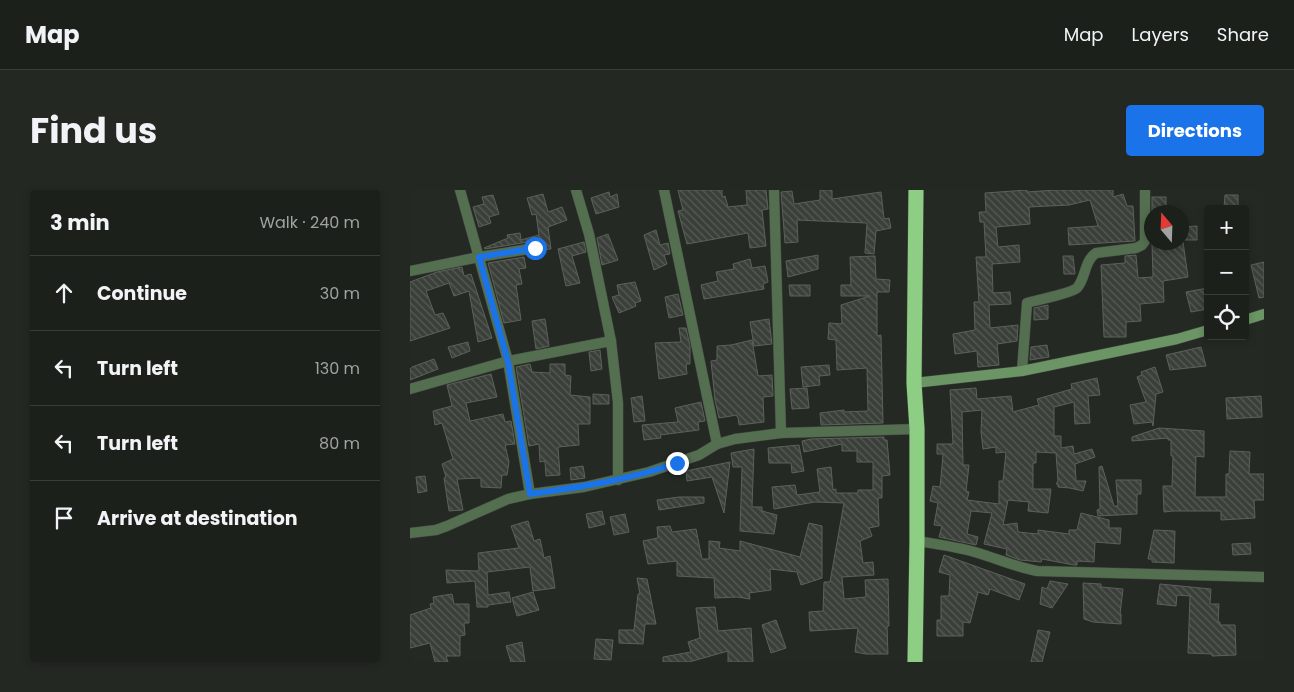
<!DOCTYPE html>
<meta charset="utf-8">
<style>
body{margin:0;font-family:Poppins,sans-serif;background:#242823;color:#f1f3f6}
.controls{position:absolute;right:15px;top:15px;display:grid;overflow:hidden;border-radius:5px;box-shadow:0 2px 8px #0003}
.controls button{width:45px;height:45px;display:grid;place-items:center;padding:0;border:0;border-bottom:1px solid #393e39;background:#1b201a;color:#f1f3f6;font:25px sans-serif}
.compass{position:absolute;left:734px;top:15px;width:45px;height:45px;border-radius:50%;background:#1b201a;box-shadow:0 2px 8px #0003;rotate:341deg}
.stop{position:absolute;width:15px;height:15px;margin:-11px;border:4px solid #1a73e8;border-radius:50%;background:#fff}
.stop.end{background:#1a73e8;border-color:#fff;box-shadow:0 1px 5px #0008}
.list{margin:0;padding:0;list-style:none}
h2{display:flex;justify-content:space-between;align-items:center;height:65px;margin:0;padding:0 20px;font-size:21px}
h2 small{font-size:16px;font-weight:400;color:#a0a3a2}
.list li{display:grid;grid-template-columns:32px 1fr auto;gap:15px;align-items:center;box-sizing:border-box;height:75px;padding:0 20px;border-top:1px solid #393e39}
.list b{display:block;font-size:19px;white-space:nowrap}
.list em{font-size:16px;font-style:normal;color:#a0a3a2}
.icon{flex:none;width:28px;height:28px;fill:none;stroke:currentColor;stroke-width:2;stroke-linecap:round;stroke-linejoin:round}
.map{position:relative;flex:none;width:854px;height:472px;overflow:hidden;border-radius:5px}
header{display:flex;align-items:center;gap:30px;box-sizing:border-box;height:70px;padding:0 25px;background:#1b201a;border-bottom:1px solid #393e39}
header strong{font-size:24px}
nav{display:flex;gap:28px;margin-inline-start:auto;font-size:18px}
.intro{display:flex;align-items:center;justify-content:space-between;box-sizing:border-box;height:120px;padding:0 30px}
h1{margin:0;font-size:35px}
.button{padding:12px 22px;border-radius:5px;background:#1a73e8;color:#fff;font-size:18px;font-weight:700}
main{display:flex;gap:30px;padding:0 30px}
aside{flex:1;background:#1b201a;border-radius:5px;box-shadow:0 2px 8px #0003}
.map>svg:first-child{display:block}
.building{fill:url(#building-back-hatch);stroke:#5b625a;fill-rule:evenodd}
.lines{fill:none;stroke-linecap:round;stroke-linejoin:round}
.street-casing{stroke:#414640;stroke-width:11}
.secondary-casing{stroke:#414640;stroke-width:11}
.highway-casing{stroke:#414640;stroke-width:16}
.street{stroke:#546e50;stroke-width:10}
.secondary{stroke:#6c9565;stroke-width:10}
.highway{stroke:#8ece84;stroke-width:15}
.route{stroke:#1a73e8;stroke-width:6}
</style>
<header>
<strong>Map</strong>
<nav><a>Map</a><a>Layers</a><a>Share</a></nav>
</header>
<div class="intro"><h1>Find us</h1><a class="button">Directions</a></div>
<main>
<aside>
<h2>3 min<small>Walk · 240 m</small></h2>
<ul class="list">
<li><svg class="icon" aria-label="ahead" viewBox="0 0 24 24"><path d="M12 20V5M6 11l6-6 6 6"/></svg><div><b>Continue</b></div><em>30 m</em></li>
<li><svg class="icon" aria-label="left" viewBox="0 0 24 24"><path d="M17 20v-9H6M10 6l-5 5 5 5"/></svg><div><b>Turn left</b></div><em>130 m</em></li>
<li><svg class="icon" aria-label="left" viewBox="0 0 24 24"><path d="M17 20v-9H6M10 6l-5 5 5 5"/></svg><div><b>Turn left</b></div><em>80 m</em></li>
<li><svg class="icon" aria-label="arrive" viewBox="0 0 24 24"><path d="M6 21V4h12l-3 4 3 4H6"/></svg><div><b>Arrive at destination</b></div></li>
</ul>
</aside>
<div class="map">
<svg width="854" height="472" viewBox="0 0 854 472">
<defs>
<pattern id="building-back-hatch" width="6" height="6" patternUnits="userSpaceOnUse" patternTransform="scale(1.25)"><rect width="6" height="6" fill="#3a4039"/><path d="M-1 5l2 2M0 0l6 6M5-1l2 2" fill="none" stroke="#565b55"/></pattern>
</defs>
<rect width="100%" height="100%" fill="#242a23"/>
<g class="building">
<polygon points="268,0 312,0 312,7 315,6 318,17 337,15 336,0 356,0 358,19 352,20 356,56 340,58 338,43 277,54 268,21 273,20"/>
<polygon points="410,0 422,0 422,9 471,2 474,29 479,28 481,38 466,41 464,64 455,63 457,33 387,30 388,52 375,53 371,2 382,1 384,14 410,10"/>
<polygon points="617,0 617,2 646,0 703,0 703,7 713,4 717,16 723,16 725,51 659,55 658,38 688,36 680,10 659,15 619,17 620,34 586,37 588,57 609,55 610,72 582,74 583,103 600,102 601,114 579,115 580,138 608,135 607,151 587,154 589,175 568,177 567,161 545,164 543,144 565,140 564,112 569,112 566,67 576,67 574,32 570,32 569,22 576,22 575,3"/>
<polygon points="199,2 200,7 207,4 209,17 186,24 181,8"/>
<polygon points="133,4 138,22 152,17 157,30 138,37 141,59 132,60 130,53 124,51 75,59 74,58 98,48 97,45 110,43 111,50 129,45 126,24 122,25 117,8"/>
<polygon points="83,5 89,24 79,27 81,33 69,37 63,17 74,14 72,7"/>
<polygon points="815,5 828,5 828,17 814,17"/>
<rect x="742" y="7" width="14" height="15"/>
<polygon points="787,36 787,50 772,50 772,37"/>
<polygon points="246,40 250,55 258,53 260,64 254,65 257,74 244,80 234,45"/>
<polygon points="198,44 208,70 192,75 187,48"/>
<polygon points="174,52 176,62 162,66 170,93 156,96 148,59"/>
<polygon points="773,52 778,87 753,91 754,112 730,114 731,131 716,132 716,147 694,147 691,75 715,73 715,66 726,65 728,88 743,87 742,54"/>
<polygon points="408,65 408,79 378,87 376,71"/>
<polygon points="465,66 466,89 480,90 479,102 467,102 467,146 471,145 473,233 411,235 410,223 434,220 434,222 458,221 457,178 427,180 426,150 418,149 419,133 432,134 431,115 460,106 431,106 431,95 441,95 440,67"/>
<polygon points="653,66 663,66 665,84 654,84"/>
<polygon points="114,67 116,78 109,79 112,94 106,95 111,130 94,133 78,73"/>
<polygon points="340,69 342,78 355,76 358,92 353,94 354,99 294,109 291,95 308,91 306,82 324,79 323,74"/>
<polygon points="854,72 854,107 849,108 841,75"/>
<polygon points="52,77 54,86 61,84 82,148 68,152 59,101 44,106 39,93 16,101 25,125 33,123 40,138 0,151 0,92 27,82"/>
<polygon points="225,92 231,111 225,113 226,116 209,123 202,107 209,105 207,95"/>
<polygon points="379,95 400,95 400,106 380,106"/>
<polygon points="798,98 798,119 781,122 776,102"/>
<polygon points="268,104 273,125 259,128 255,107"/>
<polygon points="638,115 638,129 624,130 624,118"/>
<polygon points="135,129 139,156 126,159 122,131"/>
<polygon points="359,129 362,154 344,156 340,132"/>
<polygon points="269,138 276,138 280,156 280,174 276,174 277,184 249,189 245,153 271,152"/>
<polygon points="342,150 348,186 362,185 363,206 353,207 354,232 329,235 328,227 327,227 327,225 309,228 305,210 301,171 307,170 307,156 321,155"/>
<polygon points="58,152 60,161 42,168 38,157"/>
<polygon points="637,155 639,167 620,170 621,157"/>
<polygon points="791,157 796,176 760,180 756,165"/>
<polygon points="190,160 192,179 181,181 179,162"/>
<polygon points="24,169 28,179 0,190 0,179 2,177"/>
<polygon points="120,174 122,182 140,183 140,174 155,174 155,185 161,186 160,205 180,207 180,234 168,234 169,255 148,257 150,285 136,286 135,271 130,272 129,254 119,256 106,177"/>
<polygon points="419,175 420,185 409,186 410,195 393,197 391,177"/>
<polygon points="745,177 753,202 746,204 743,236 742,232 724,234 720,215 736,212 727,187 732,185 731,182"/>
<polygon points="81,184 87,207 56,213 60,231 93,224 95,232 101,231 105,254 95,255 99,272 97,285 92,285 91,298 71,297 71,288 47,289 53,320 39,321 34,288 36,287 32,274 43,269 32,233 25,235 23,221 42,216 37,195"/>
<path d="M687 188 690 205 678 206 680 233 665 234 664 212 644 217V246H651V258L663 256 664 264 682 259 685 267 665 274 666 291H676L673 301 660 298 648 297V294H646L648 291 646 263 626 262V273H623V299H641L638 323 618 321 619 312 598 310 593 335 607 333 608 342 628 344V340L659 344V340H667L671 323 699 330V338H711L710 354 685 352 684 372 667 371V375H664L632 369 631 372 610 370 596 365 597 359 574 354 582 323 561 321 557 344 568 347 566 355 529 347 532 336 524 335 528 313 520 311 523 296 530 297 531 287 533 264H527V254H543L540 200 566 198 567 209 601 206 603 222 629 215 627 209 662 199 661 194ZM572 220 571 242 573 259 586 257V263L596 262 593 291H589V314L557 310 559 302 556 301 559 275H553L552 222Z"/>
<polygon points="397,198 399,218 382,219 380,199"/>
<polygon points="183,204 199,205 199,214 183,214"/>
<polygon points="232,206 235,231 224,232 221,208"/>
<polygon points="851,206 852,227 817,229 816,208"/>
<polygon points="291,212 295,231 288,232 289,240 250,245 251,248 234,250 232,235 268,232 265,218"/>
<polygon points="749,238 794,241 794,267 786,266 785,307 816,307 816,284 819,284 820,261 840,262 839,284 854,284 854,310 844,310 845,328 811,330 811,321 763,321 754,322 753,296 762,296 763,266 761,266 761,250 758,250 758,248 722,251 722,247"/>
<polygon points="474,247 474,250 477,250 480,285 472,286 472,308 468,308 469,336 459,338 462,346 450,351 453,373 463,372 464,385 432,387 434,409 456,407 455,390 478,389 479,436 477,436 478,464 456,464 445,462 448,438 400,441 399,422 413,421 414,392 420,392 434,313 405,312 364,319 362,297 385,295 387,305 410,302 407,279 421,277 423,300 426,299 426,303 448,303 448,300 463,300 463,272 447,272 447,261 432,261 432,254 394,262 392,251 401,249"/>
<polygon points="389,255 394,281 382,283 381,273 359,273 358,258"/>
<polygon points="344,259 342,317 352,317 352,321 367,325 364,344 330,341 332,277 323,277 321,263"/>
<polygon points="320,272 314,323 302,287 277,291 276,281"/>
<polygon points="173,276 175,288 161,290 160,278"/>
<polygon points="692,276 704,316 708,316 706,290 731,290 731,304 727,304 727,324 688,326 687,320 690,319 689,277"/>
<polygon points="15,286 17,301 8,303 6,287"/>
<polygon points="269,307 294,307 294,313 249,320 247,310"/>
<polygon points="192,321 195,334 179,338 176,324"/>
<polygon points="215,324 219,342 204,345 200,327"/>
<polygon points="118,331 124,351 130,349 134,368 140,366 145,398 123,401 120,377 77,382 78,405 99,402 101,412 78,415 78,417 67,417 65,391 37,393 36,380 69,381 68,363 109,358 101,336"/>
<polygon points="399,333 412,336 412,388 391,395 387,382 360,379 361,400 339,403 340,409 327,407 305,408 304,388 267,386 267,371 238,374 233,351 248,348 247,337 260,336 262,342 286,339 292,369 299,369 299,351 310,352 309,358 330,361 330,351 390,367"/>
<polygon points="744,340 765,341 764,373 742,372 742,369 738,369"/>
<polygon points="840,353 841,364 823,365 822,354"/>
<polygon points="534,365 615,394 609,410 580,399 578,405 568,402 560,433 553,432 553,446 527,446 527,430 531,430 531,406 539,406 540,385 529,382"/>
<polygon points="227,388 237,389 246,434 235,434 233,454 209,453 209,440 224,440 228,404 230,404"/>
<polygon points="640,391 658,394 642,418 630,414 632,397 637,399"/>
<polygon points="673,393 691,394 691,397 713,399 710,424 711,424 711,434 683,432 674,429"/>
<polygon points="750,394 801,399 800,414 809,414 808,432 810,432 810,435 825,435 826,465 802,466 802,464 778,463 780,406 767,405 766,416 747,414"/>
<polygon points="123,402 129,420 107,426 102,408"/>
<polygon points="42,404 44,414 59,414 59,433 54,433 55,445 50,446 50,466 36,466 38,472 25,472 20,453 0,458 0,425 21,418 20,414 24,413 23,407"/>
<polygon points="305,417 308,441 341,438 343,472 318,472 318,461 279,472 253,472 253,467 281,462 278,452 290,448 286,418"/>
<polygon points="366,430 376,458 361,463 352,435"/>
<polygon points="628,440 640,442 632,472 621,472"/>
<polygon points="186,449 203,450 201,470 184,469"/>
<polygon points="112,452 115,472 101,472 96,456"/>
</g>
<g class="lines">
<g class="street-casing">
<g id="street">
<polyline points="50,0 98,171 120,304"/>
<polyline points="166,0 179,44 201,151 208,213 208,290"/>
<polyline points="254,0 307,254"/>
<polyline points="364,0 371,243"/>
<polyline points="0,81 69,67 125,58"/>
<path d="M612 181 617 113C629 109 660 104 667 98 676 88 674 71 686 63L726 58 732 55 735 51V0"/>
<polyline points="0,199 98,171 201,151"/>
<polyline points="0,343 26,340 37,336 98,309 120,304 174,297 239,282 289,265 307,254 325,249 371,243 507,239"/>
<path d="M507 351C527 354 548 357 568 363 588 369 606 377 627 381L854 387"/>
</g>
</g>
<g class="secondary-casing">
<g id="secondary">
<polyline points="835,130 854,124"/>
<polyline points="504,193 612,181 767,149 798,140"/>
</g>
</g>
<g class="highway-casing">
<polyline id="highway" points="505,472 507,351 507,239 504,193 506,0"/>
</g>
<use href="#street" class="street"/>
<use href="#secondary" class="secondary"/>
<use href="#highway" class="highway"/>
</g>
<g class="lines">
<path class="route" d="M125 58 69 67 98 172 120 304C170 297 219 290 267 273"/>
</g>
</svg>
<div class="controls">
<button>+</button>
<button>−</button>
<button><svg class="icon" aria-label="locate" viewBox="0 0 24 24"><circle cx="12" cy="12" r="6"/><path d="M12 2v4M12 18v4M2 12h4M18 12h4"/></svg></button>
</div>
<svg class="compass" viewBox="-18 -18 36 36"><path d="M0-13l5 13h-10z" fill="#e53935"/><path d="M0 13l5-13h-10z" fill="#a0a3a2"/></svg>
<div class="stop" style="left:125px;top:58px"></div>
<div class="stop end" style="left:267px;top:273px"></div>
</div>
</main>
